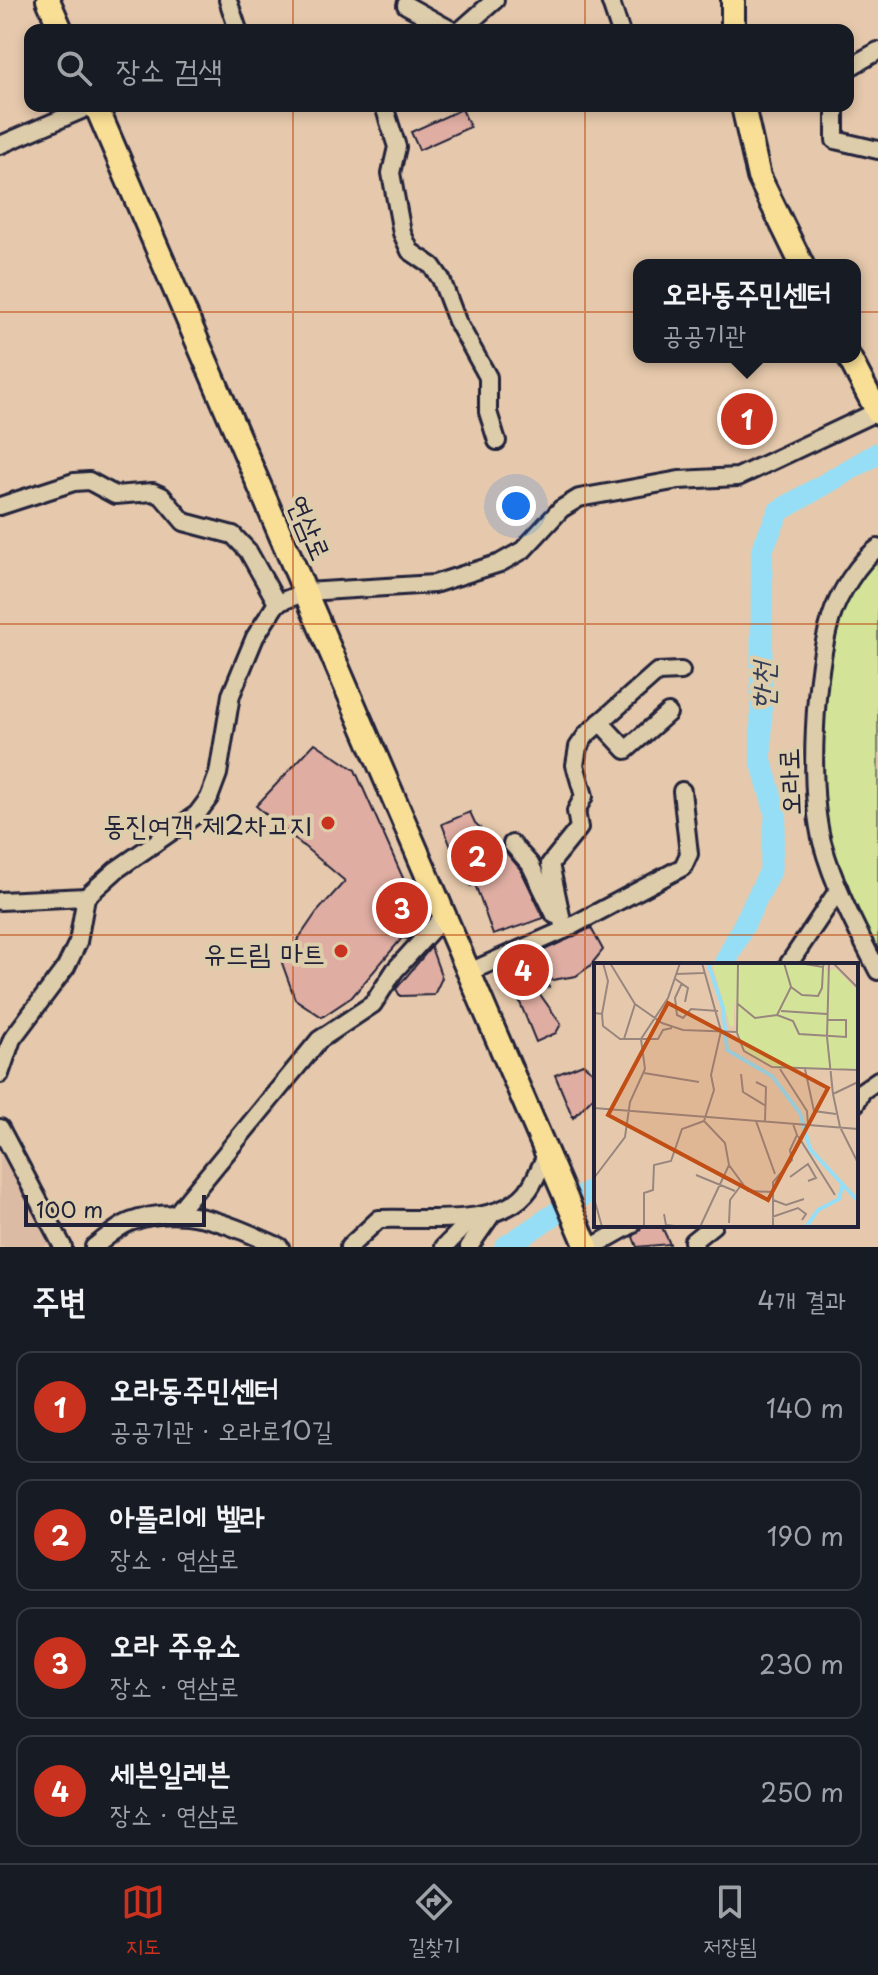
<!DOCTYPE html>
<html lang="ko">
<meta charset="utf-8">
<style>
body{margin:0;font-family:"Playpen Sans","Poor Story",sans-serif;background:#20242c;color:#f1f3f6}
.scale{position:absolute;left:24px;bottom:20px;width:182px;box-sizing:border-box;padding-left:8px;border:4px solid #22223b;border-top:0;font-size:22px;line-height:28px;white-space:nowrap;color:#22223b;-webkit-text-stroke:6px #decdaa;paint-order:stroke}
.you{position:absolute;left:516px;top:506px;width:28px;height:28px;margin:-20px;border:6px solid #fff;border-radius:50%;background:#1a73e8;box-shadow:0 0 0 12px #1a73e833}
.badge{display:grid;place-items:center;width:52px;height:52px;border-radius:50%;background:#c8321e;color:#fff;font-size:26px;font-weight:700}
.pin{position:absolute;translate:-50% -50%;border:4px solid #fff;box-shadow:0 2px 8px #0006}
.popup{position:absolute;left:633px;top:259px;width:228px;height:104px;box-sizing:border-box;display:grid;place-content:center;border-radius:16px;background:#171b24;filter:drop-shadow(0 2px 6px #0005);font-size:26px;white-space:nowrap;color:#9ea1a6}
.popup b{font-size:30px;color:#f1f3f6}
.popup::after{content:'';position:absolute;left:50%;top:100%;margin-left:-16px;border:16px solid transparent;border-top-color:#171b24}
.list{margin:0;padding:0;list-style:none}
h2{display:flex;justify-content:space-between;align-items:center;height:104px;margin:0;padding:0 32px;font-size:34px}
h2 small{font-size:26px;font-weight:400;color:#9ea1a6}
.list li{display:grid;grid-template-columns:52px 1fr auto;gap:24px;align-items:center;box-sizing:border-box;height:112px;margin:0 16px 16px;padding:0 16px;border:2px solid #363941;border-radius:16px}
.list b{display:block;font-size:30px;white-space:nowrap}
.list p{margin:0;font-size:26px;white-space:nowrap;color:#9ea1a6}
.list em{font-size:26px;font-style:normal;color:#9ea1a6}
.icon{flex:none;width:44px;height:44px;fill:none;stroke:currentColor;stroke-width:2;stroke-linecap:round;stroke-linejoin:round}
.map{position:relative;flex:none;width:878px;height:1247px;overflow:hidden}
.search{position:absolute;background:#171b24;box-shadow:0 4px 12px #0003;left:24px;right:24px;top:24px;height:88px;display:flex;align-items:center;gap:20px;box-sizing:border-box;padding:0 28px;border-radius:16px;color:#9ea1a6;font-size:30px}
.sheet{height:616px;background:#171b24}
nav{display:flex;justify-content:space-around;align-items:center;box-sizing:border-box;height:112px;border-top:2px solid #363941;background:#171b24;font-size:22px;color:#9ea1a6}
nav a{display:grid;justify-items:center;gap:4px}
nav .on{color:#c8321e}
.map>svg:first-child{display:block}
.built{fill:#dcbba5}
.green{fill:#d3e498;stroke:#7a836a;stroke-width:2}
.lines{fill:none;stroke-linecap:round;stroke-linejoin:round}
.river{stroke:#95def6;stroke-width:22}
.building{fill:#dfada2;stroke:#22223b;stroke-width:2}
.minor-casing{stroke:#22223b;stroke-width:22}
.major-casing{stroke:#22223b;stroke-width:28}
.minor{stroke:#decdaa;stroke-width:16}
.major{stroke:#f9df96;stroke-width:22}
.grid{fill:none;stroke:#c04e15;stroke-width:2;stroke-opacity:0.55}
.poi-dot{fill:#c8321e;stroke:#decdaa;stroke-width:3}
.labels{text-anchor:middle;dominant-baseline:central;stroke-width:8;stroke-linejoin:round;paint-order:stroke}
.street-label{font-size:28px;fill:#22223b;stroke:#decdaa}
.poi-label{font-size:28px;fill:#22223b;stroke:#decdaa;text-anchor:end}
.water-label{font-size:30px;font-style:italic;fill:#333e57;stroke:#decdaa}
.inset-river{fill:none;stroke:#95def6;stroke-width:4}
.inset-road{fill:none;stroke:#98867f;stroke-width:2}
.view{fill:#c04e15;fill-opacity:0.15;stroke:#c04e15;stroke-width:4}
.inset-edge{fill:none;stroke:#22223b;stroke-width:4}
</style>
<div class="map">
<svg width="878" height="1247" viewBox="0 0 878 1247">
<rect width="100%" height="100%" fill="#e6c9ac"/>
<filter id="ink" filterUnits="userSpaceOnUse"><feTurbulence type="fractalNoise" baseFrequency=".0125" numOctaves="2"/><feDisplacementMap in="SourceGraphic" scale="16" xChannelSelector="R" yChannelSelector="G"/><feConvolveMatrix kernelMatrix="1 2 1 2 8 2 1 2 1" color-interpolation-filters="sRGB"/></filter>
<g filter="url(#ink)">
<polygon class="built" points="0,1153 52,1242 43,1247 0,1247"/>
<polygon class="green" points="878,548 878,968 844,902 813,784 831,616"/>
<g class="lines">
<g class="river">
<polyline points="724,965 770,872 776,814 761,760 762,550 779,511 878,453"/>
<polyline points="505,1247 596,1187"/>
</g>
</g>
<g class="building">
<polygon points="462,109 470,127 419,150 411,132"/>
<polygon points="315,743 355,770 423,923 408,939 402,938 352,997 322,1017 295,999 282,963 316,913 345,881 256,806"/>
<polygon points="470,812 475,823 501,846 521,870 544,918 493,935 475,884 471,886 464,880 442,824"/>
<polygon points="591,928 603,950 590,966 576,976 546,981 549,987 537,990 561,1024 556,1033 536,1042 506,968"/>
<polygon points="431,947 442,978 434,995 400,996 396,989"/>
<polygon points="583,1064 596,1074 596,1094 573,1118 555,1075"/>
<polygon points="661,1225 670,1244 637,1247 633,1237 642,1226"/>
</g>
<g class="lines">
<g class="minor-casing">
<g id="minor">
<polyline points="228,0 238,30"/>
<polyline points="610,0 620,30"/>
<polyline points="406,5 451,30"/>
<polyline points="461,30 495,0"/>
<polyline points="848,68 878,51"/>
<polyline points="384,106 397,147 391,173 402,233 410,251 432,266 441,279 457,321 488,377 488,412 497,441"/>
<polyline points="835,106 835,140 878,150"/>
<polyline points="0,145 91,106"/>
<polyline points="0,506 74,482 89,481 115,495 153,492 162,496 184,522 233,535 248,551 277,603"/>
<path d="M878 548C859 561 838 595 831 618 814 673 808 786 822 842 834 887 857 930 878 971"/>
<polyline points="600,722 626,750 668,713"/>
<polyline points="512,844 530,864 555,915"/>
<polyline points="0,901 86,897"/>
<polyline points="564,930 550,864 579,828 576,811 584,796 575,765 578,747 587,734 657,672 681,671"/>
<polyline points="788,965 839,889"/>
<polyline points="469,972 564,930 683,867 689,854 682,791"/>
<polyline points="0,1074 12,1039 66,967 78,942 86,897 116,870 197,814 209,798 218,774 231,695 255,637 277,603 306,592 434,584 500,563 523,550 561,509 579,498 679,480 738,477 878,411"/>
<polyline points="856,1103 862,1091 878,1080"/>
<polyline points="0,1128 63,1247"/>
<polyline points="176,1214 319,1040 373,1004 395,970 445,915"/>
<path d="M94 1247C105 1239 117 1227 130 1222 183 1201 232 1226 280 1247"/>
<path d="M349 1247 379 1219C421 1217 496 1228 526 1193 535 1183 540 1166 547 1154"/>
<polyline points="444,1247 472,1219"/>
<polyline points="469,1247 492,1214"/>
<polyline points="592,1247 631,1225"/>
<polyline points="695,1247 693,1241 713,1225"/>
</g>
</g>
<g class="major-casing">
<g id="major">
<polyline points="48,0 61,30"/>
<polyline points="733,0 733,30"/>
<polyline points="96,106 587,1247"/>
<polyline points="743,106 759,177 802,265"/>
<polyline points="849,357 878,413"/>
</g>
</g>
<use href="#minor" class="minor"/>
<use href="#major" class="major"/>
</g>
</g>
<path class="grid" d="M293 0V30M585 0V30M293 106V1247M585 106V1247M0 312H878M0 624H878M0 935H878"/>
<g class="poi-dot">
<circle cx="328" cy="823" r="8"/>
<circle cx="341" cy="951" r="8"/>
</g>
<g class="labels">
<g class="street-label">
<text transform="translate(311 527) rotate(67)">연삼로</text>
<text transform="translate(788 782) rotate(-92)">오라로</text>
</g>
<g class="poi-label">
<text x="312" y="823">동진여객 제2차고지</text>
<text x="325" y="951">유드림 마트</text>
</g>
<g class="water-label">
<text transform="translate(761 686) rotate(-89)">한천</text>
</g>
</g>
<g transform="translate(594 963)">
<rect width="264" height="264" fill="#e6c9ac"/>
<path d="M118 0H231L232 8 242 6 264 28V107L187 106 160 95 144 79 140 35V63H136Z" fill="#d3e498"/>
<path class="inset-river" d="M114 0 129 45 133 87 178 113 206 150 216 186 264 238M212 264 224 247 245 236 248 223"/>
<path class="inset-road" d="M16 0 41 41 68 60 89 67 143 69 144 0M108 0 127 68 117 112 120 127 110 158 131 180 135 202 154 228 179 229M235 0 233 74 239 131 246 164 264 200M239 0 264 25M82 11 110 10M80 15 94 25 91 39M88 20 81 35 83 52 89 55 97 46 124 48M197 24 208 32 224 33 228 25 229 5V4L230 1H211L229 4M144 41 161 55 183 52 197 24 190 0M187 48 233 51M0 50 8 51 9 63 26 76H64L69 67 78 65M8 51 14 18 9 0M183 52 199 58 205 71 252 74V57H234M143 70 150 88 178 104 264 107M30 76 41 41M186 106 213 148 214 162M211 106 220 148 242 151M50 110 105 119M147 111 149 129 172 143M162 119 172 124 171 158M239 131 264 119M0 145 264 166M162 158 181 211M204 173 241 232M102 212 141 228M196 214 214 201 222 215 214 218M0 215 31 174 36 139 51 106 47 76 74 35 86 0M0 235 8 264M179 237 192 242 210 236M70 251 72 262 90 264M178 254 204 245 212 251 208 257M135 260 136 237 148 221M50 264V230L59 227 60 202 77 198 88 166 110 158M106 264 135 202M119 264H148M179 264V219L198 197 196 187 203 172 199 161"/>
<path class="view" d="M74 40 234 125 174 237 14 152Z"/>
<rect width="264" height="264" class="inset-edge"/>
</g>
</svg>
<div class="scale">100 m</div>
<div class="you"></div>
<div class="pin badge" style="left:747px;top:419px">1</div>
<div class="popup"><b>오라동주민센터</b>공공기관</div>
<div class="pin badge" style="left:477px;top:856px">2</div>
<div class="pin badge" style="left:402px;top:908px">3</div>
<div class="pin badge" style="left:523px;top:970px">4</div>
<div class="search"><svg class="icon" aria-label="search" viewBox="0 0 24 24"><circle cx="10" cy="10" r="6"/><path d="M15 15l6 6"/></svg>장소 검색</div>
</div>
<section class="sheet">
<h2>주변<small>4개 결과</small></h2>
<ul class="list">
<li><span class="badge">1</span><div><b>오라동주민센터</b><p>공공기관 · 오라로10길</p></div><em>140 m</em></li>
<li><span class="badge">2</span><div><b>아뜰리에 벨라</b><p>장소 · 연삼로</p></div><em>190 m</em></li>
<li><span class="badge">3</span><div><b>오라 주유소</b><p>장소 · 연삼로</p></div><em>230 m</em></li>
<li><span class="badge">4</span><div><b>세븐일레븐</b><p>장소 · 연삼로</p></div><em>250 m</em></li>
</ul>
</section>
<nav>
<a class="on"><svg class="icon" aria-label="map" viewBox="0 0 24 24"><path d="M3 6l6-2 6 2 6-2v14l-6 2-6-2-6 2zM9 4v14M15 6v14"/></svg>지도</a>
<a><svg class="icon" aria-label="directions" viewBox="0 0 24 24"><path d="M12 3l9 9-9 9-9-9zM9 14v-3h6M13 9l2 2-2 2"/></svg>길찾기</a>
<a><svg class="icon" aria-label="saved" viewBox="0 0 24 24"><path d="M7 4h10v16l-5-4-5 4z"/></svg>저장됨</a>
</nav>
